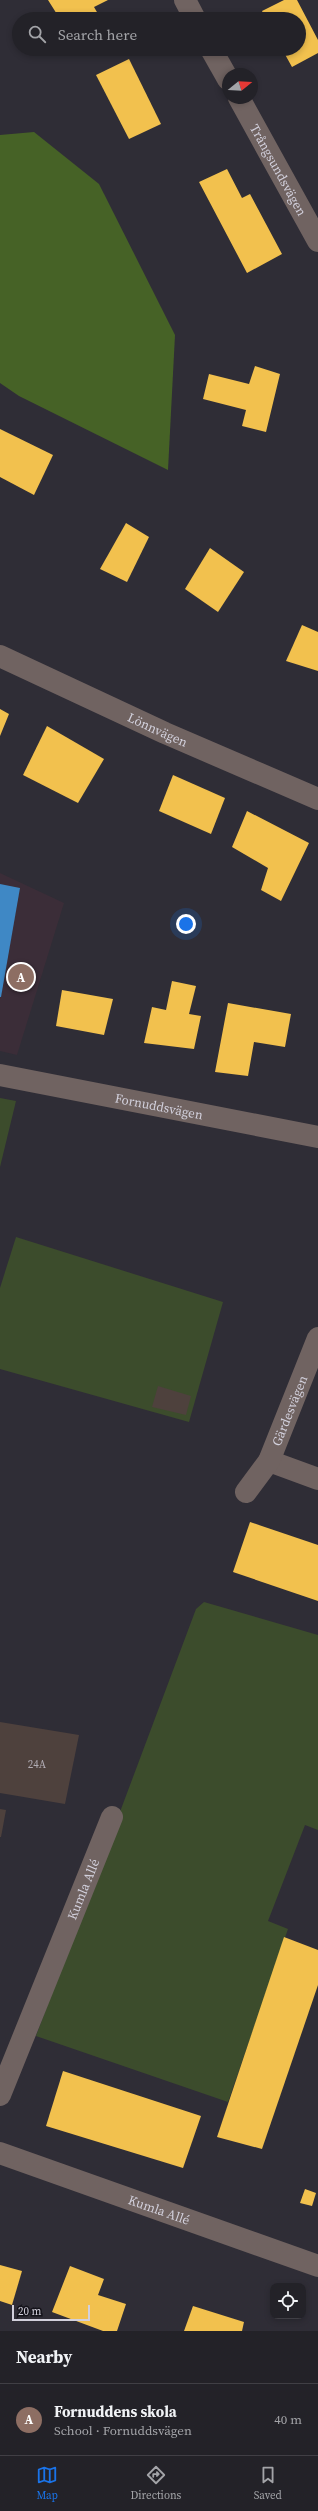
<!DOCTYPE html>
<meta charset="utf-8">
<style>
body{margin:0;font-family:"Source Serif 4",serif;background:#2f2f34;color:#f1f3f6}
.controls{position:absolute;right:12px;bottom:12px;display:grid;overflow:hidden;border-radius:8px;box-shadow:0 2px 6px #0003}
.controls button{width:36px;height:36px;display:grid;place-items:center;padding:0;border:0;border-bottom:1px solid #403f45;background:#232228;color:#f1f3f6;font:20px sans-serif}
.compass{position:absolute;left:222px;top:68px;width:36px;height:36px;border-radius:50%;background:#232228;box-shadow:0 2px 6px #0003;rotate:72deg}
.scale{position:absolute;left:12px;bottom:10px;width:78px;box-sizing:border-box;padding-left:4px;border:2px solid #d2d0dc;border-top:0;font-size:11px;line-height:14px;white-space:nowrap;color:#d2d0dc;-webkit-text-stroke:3px #14131a;paint-order:stroke}
.you{position:absolute;left:186px;top:924px;width:14px;height:14px;margin:-10px;border:3px solid #fff;border-radius:50%;background:#1a73e8;box-shadow:0 0 0 6px #1a73e833}
.badge{display:grid;place-items:center;width:26px;height:26px;border-radius:50%;background:#1a73e8;color:#fff;font-size:13px;font-weight:700}
.pin{position:absolute;translate:-50% -50%;border:2px solid #fff;box-shadow:0 1px 4px #0006}
.list{margin:0;padding:0;list-style:none}
h2{display:flex;justify-content:space-between;align-items:center;height:52px;margin:0;padding:0 16px;font-size:17px}
h2 small{font-size:13px;font-weight:400;color:#a3a4a8}
.list li{display:grid;grid-template-columns:26px 1fr auto;gap:12px;align-items:center;box-sizing:border-box;height:72px;padding:0 16px;border-top:1px solid #403f45}
.list b{display:block;font-size:15px;white-space:nowrap}
.list p{margin:0;font-size:13px;white-space:nowrap;color:#a3a4a8}
.list em{font-size:13px;font-style:normal;color:#a3a4a8}
.icon{flex:none;width:22px;height:22px;fill:none;stroke:currentColor;stroke-width:2;stroke-linecap:round;stroke-linejoin:round}
.map{position:relative;flex:none;width:318px;height:2331px;overflow:hidden}
.search{position:absolute;background:#232228;box-shadow:0 2px 6px #0003;left:12px;right:12px;top:12px;height:44px;display:flex;align-items:center;gap:10px;box-sizing:border-box;padding:0 14px;border-radius:22px;color:#a3a4a8;font-size:15px}
.sheet{height:124px;background:#232228}
nav{display:flex;justify-content:space-around;align-items:center;box-sizing:border-box;height:56px;border-top:1px solid #403f45;background:#232228;font-size:11px;color:#a3a4a8}
nav a{display:grid;justify-items:center;gap:2px}
nav .on{color:#1a73e8}
.map>svg:first-child{display:block}
.education{fill:#3b2d38}
.green{fill:#3c4c2c}
.forest{fill:#466226}
.homes{fill:#f2c14e}
.schools{fill:#3f88c5}
.building{fill:#4e413d}
.lines{fill:none;stroke-linecap:round;stroke-linejoin:round}
.minor{stroke:#706361;stroke-width:22}
.labels{text-anchor:middle;dominant-baseline:central;stroke-width:4;stroke-linejoin:round;paint-order:stroke}
.number-label{font-size:11px;fill:#b1acb4}
.street-label{font-size:13px;fill:#d2d0dc;stroke:#14131a}
</style>
<div class="map">
<svg width="318" height="2331" viewBox="0 0 318 2331">
<rect width="100%" height="100%" fill="#2f2d36"/>
<polygon class="education" points="0,873 64,903 17,1055 0,1051"/>
<g class="green">
<polygon points="0,1098 16,1101 0,1167"/>
<polygon points="16,1237 223,1302 189,1422 0,1369 0,1288"/>
<polygon points="204,1602 318,1635 318,1830 305,1825 268,1921 288,1929 228,2102 36,2036 196,1609"/>
</g>
<polygon class="forest" points="34,132 99,184 175,335 168,470 19,396 0,383 0,135"/>
<g class="homes">
<polygon points="48,0 108,0 94,7 101,19 60,19"/>
<polygon points="284,0 297,0 318,40 318,53 292,67 282,49 299,49 299,19 266,19 262,11"/>
<polygon points="129,59 161,124 129,139 96,75"/>
<polygon points="227,169 242,198 250,194 282,254 247,273 199,182"/>
<polygon points="255,366 280,374 266,432 242,426 246,410 203,399 209,374 249,384"/>
<polygon points="0,429 53,455 34,495 0,477"/>
<polygon points="126,523 149,537 127,582 100,569"/>
<polygon points="210,548 244,572 218,612 185,589"/>
<polygon points="302,625 318,632 318,671 286,661"/>
<polygon points="0,709 9,714 0,736"/>
<polygon points="47,726 104,759 78,803 23,775"/>
<polygon points="173,775 225,798 211,834 159,811"/>
<polygon points="247,811 309,843 281,901 261,890 268,868 232,847"/>
<polygon points="172,981 196,986 189,1014 201,1016 194,1049 144,1043 152,1007 166,1010"/>
<polygon points="62,990 113,999 104,1035 56,1026"/>
<polygon points="228,1003 291,1014 285,1047 254,1042 248,1076 215,1072"/>
<polygon points="250,1522 318,1545 318,1601 233,1572"/>
<polygon points="284,1937 318,1950 318,1985 262,2149 217,2137"/>
<polygon points="63,2071 201,2116 183,2168 46,2126"/>
<polygon points="305,2189 316,2193 312,2206 300,2203"/>
<polygon points="0,2265 22,2271 12,2305 0,2301"/>
<polygon points="70,2266 104,2279 98,2295 126,2304 117,2331 103,2331 52,2312"/>
<polygon points="193,2306 244,2322 242,2331 184,2331"/>
</g>
<polygon class="schools" points="0,884 20,888 1,997 0,997"/>
<g class="building">
<polygon points="158,1386 191,1396 186,1415 152,1407"/>
<polygon points="0,1722 79,1735 65,1804 0,1793"/>
<polygon points="0,1809 6,1810 1,1837 0,1837"/>
</g>
<g class="lines">
<g class="minor">
<polyline points="185,0 195,19"/>
<polyline points="211,49 228,79"/>
<path id="s1" d="M239 98 318 241"/>
<path id="s2" d="M0 656 165 733 318 799"/>
<path id="s3" d="M0 1075 318 1137"/>
<polyline points="269,1461 318,1479"/>
<path id="s4" d="M246 1492 269 1461 318 1338"/>
<path id="s5" d="M0 2095 112 1817"/>
<path id="s6" d="M0 2153 318 2266"/>
</g>
</g>
<g class="labels">
<g class="number-label">
<text x="37" y="1764">24A</text>
</g>
<g class="street-label">
<text stroke="none"><textPath href="#s1" startOffset="82">Trångsundsvägen</textPath></text>
<text stroke="none"><textPath href="#s2" startOffset="174">Lönnvägen</textPath></text>
<text stroke="none"><textPath href="#s3" startOffset="162">Fornuddsvägen</textPath></text>
<text stroke="none"><textPath href="#s4" startOffset="93">Gärdesvägen</textPath></text>
<text stroke="none"><textPath href="#s5" startOffset="222">Kumla Allé</textPath></text>
<text stroke="none"><textPath href="#s6" startOffset="169">Kumla Allé</textPath></text>
</g>
</g>
</svg>
<div class="controls">
<button><svg class="icon" aria-label="locate" viewBox="0 0 24 24"><circle cx="12" cy="12" r="6"/><path d="M12 2v4M12 18v4M2 12h4M18 12h4"/></svg></button>
</div>
<svg class="compass" viewBox="-18 -18 36 36"><path d="M0-13l5 13h-10z" fill="#e53935"/><path d="M0 13l5-13h-10z" fill="#a3a4a8"/></svg>
<div class="scale">20 m</div>
<div class="you"></div>
<div class="pin badge" style="left:21px;top:977px;background:#8d6e63">A</div>
<div class="search"><svg class="icon" aria-label="search" viewBox="0 0 24 24"><circle cx="10" cy="10" r="6"/><path d="M15 15l6 6"/></svg>Search here</div>
</div>
<section class="sheet">
<h2>Nearby<small></small></h2>
<ul class="list">
<li><span class="badge" style="background:#8d6e63">A</span><div><b>Fornuddens skola</b><p>School · Fornuddsvägen</p></div><em>40 m</em></li>
</ul>
</section>
<nav>
<a class="on"><svg class="icon" aria-label="map" viewBox="0 0 24 24"><path d="M3 6l6-2 6 2 6-2v14l-6 2-6-2-6 2zM9 4v14M15 6v14"/></svg>Map</a>
<a><svg class="icon" aria-label="directions" viewBox="0 0 24 24"><path d="M12 3l9 9-9 9-9-9zM9 14v-3h6M13 9l2 2-2 2"/></svg>Directions</a>
<a><svg class="icon" aria-label="saved" viewBox="0 0 24 24"><path d="M7 4h10v16l-5-4-5 4z"/></svg>Saved</a>
</nav>
